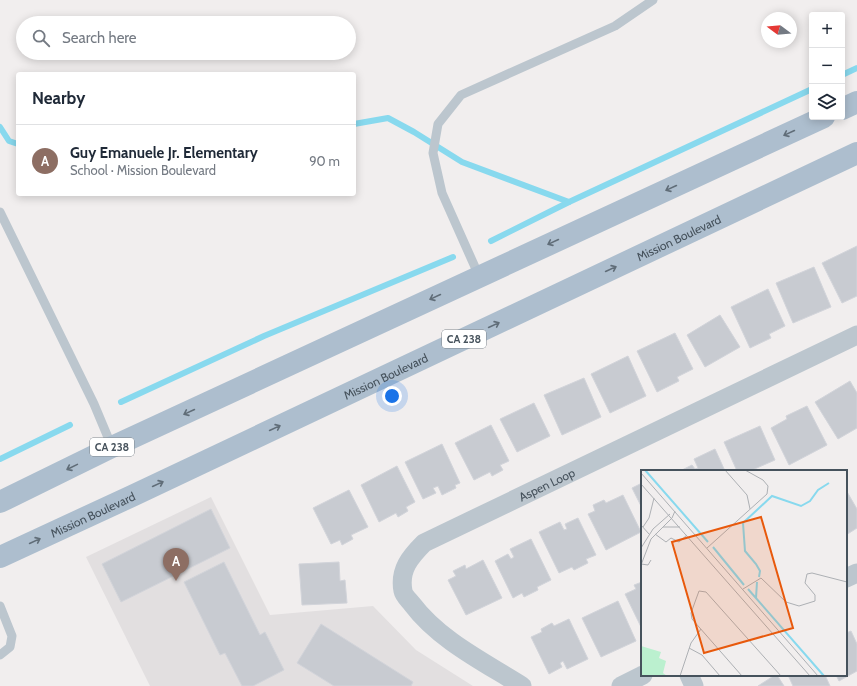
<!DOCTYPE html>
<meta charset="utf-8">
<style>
body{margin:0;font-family:Cabin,sans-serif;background:#f6f6f7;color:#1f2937}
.controls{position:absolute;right:12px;top:12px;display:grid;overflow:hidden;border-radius:4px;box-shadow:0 2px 10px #0003}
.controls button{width:36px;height:36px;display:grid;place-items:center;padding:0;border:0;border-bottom:1px solid #e0e1e3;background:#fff;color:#1f2937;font:20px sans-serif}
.compass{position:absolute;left:761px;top:12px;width:36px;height:36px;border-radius:50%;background:#fff;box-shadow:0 2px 10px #0003;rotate:286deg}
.you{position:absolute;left:392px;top:396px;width:14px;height:14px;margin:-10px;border:3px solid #fff;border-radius:50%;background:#1a73e8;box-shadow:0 0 0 6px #1a73e833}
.badge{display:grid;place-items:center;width:26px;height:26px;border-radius:50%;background:#1a73e8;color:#fff;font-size:13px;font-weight:700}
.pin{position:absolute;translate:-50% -33px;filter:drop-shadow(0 1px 2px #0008)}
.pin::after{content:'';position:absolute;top:21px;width:14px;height:12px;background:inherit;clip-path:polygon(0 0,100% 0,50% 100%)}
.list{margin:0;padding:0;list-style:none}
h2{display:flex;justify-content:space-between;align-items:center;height:52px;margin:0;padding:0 16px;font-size:17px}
h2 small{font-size:13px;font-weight:400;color:#747a83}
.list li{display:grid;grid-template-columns:26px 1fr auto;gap:12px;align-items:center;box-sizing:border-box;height:72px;padding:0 16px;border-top:1px solid #e0e1e3}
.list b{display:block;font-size:15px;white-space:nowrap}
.list p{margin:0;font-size:13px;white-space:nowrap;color:#747a83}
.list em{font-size:13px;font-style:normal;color:#747a83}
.icon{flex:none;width:22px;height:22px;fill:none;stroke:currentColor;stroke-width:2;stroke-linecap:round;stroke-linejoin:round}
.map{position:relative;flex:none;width:857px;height:686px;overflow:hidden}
.search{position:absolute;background:#fff;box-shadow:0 2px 10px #0003;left:16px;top:16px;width:340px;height:44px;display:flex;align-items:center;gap:10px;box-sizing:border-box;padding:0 14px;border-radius:22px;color:#747a83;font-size:15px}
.panel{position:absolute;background:#fff;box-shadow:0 2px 10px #0003;left:16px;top:72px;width:340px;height:124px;border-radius:4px}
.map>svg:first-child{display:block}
.education{fill:#e2dfe0}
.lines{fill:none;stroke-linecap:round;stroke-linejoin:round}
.stream{stroke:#88d9ee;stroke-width:6}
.building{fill:#c8cbd1;stroke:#d2d4da}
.service{stroke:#bcc6ce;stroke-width:9}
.minor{stroke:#bcc6ce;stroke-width:19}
.primary{stroke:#adbece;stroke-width:22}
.oneway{stroke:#606d78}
.labels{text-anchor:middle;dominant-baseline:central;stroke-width:4;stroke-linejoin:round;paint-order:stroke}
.shield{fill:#fff;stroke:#7e868d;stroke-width:1}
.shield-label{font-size:11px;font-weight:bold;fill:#46525c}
.street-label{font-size:12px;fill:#46525c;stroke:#fff}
.inset-river{fill:none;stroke:#88d9ee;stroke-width:2}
.inset-road{fill:none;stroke:#adb0b4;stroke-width:1}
.view{fill:#e8590c;fill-opacity:0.15;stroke:#e8590c;stroke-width:2}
.inset-edge{fill:none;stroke:#46525c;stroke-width:2}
</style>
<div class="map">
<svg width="857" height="686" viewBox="0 0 857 686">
<rect width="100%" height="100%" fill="#f1eeee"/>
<polygon class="education" points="211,497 270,615 373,606 416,650 473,686 150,686 86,557"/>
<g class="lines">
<g class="stream">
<polyline points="842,75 857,68"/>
<polyline points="354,124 388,118 414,132 462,162 569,202"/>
<polyline points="0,127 9,141 18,144"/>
<polyline points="491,241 569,202 812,89"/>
<polyline points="121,402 264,336 453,257"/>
<polyline points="0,459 70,425"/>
</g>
</g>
<g class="building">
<polygon points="857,246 857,296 842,303 822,263"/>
<polygon points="814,267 831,307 793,323 776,283"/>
<polygon points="768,289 785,326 769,334 771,338 750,348 731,307"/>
<polygon points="720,315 740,347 705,367 687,335"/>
<polygon points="675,333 693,369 677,377 679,381 657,392 637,351"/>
<polygon points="628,356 646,396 610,413 591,374"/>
<polygon points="584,378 601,417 562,435 544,395"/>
<polygon points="850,381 857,393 857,428 838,439 815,402"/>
<polygon points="534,403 550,436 517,452 500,419"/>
<polygon points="807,406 827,445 789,465 771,428 787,419 786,416"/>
<polygon points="491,425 509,461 500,465 503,470 492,476 490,472 474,480 455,443"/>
<polygon points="760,426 775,460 750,471 737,471 724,442"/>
<polygon points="442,444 460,483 455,485 456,488 442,495 438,486 433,488 436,493 423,499 405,462"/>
<polygon points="715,449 725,471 680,471 692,465 695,469 698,468 694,459"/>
<polygon points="397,466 415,502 406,507 408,511 398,517 396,513 379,522 361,485"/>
<polygon points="642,483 642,508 632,488"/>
<polygon points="349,490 368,527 351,535 353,539 342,545 340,540 331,544 313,508"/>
<polygon points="846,490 857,509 857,528 846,535"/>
<polygon points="623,495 641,532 606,550 588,514 595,511 593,505 604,500 606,503"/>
<polygon points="211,509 230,548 121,602 102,564"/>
<polygon points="578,518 596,555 586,559 588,563 574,570 572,567 559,573 539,532 560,522 564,530 567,529 565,524"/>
<polygon points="531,539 551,580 537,587 538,590 524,597 522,593 513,598 495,561 508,554 511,559 514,557 510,549"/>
<polygon points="483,560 502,598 466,615 448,580 456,576 453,571 465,565 466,569"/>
<polygon points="224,562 260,635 265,632 284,670 253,686 242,686 225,653 220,655 184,582"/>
<polygon points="339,562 340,581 345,580 347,603 302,605 299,564"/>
<polygon points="642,582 642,629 625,594 636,589 634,585"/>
<polygon points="618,601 636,641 601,657 582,618"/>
<polygon points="569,619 588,659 567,669 563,661 560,663 562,667 549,674 531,637 542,632 541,629 552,623 554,626"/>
<polygon points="321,624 413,682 411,686 334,686 297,663"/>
<polygon points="851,631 857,644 857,671 839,681 836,675 846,675 846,633"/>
<polygon points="775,675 777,675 784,686 758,686"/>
<polygon points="788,675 825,675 830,686 793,686"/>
</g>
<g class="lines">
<g class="service">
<polyline points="0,212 94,404 112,447"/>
<polyline points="479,276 442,193 433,153 438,124 461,95 615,26 653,0"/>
<polyline points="0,606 12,636 10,647 0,655"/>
</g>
<g class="minor">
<polyline points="846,578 857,573"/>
<polyline points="689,675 694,686"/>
<path id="s1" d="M522 686C484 662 439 640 412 604 409 600 404 596 403 591 399 570 410 557 424 543L857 335"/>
<polyline points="621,686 643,675"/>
</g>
<g class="primary">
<polyline points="842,109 857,102"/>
<polyline points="0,502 112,447 824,117"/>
<path id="s2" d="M0 557 132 496 857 153"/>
</g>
</g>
<defs><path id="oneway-shaft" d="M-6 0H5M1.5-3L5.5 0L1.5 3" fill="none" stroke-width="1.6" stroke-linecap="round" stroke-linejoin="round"/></defs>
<g class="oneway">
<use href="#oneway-shaft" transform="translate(789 133) rotate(155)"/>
<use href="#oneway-shaft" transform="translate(671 188) rotate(155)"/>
<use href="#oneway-shaft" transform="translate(553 242) rotate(155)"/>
<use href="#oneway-shaft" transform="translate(611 269) rotate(-25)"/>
<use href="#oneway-shaft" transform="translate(435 297) rotate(155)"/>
<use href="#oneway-shaft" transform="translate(494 325) rotate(-25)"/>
<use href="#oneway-shaft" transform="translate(189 412) rotate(155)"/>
<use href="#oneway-shaft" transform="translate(275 428) rotate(-25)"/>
<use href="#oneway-shaft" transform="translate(72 467) rotate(154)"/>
<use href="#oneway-shaft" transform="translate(158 484) rotate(-25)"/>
<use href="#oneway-shaft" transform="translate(35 541) rotate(-25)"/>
</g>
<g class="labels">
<g class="shield">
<rect x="442" y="330" width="44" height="18" rx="3"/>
<rect x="90" y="438" width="44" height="18" rx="3"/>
</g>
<g class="shield-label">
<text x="464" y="339">CA 238</text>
<text x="112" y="447">CA 238</text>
</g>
<g class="street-label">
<text stroke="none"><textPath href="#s2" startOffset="750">Mission Boulevard</textPath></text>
<text stroke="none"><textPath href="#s2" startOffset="426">Mission Boulevard</textPath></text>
<text stroke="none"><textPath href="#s1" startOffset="345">Aspen Loop</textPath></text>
<text stroke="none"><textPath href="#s2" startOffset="102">Mission Boulevard</textPath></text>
</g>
</g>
<g transform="translate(641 470)">
<rect width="206" height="206" fill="#f1eeee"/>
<path d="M0 176 20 182 18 188 25 191 22 203 26 206H0Z" fill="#bbf0cf"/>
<path class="inset-river" d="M4 0 67 72M72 77 103 115M118 107 119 101 115 94 104 81 102 53 131 26 160 36 169 31 177 20 188 13M107 119 183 206M115 128 116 112"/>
<path class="inset-road" d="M84 0 106 25 109 39M0 3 177 206M0 14 169 206M0 55 8 64M2 57 8 48 13 28M22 57H39M14 64 25 72 30 68 38 72 46 65M0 78 12 59 29 44M66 78 126 24 127 16 122 10 104 0M0 94 7 95 10 90M0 95 10 69 31 48 34 41M102 119 120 108 145 132 158 136 174 131V125L164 113 166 104 171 103 206 112M48 178 61 185 79 206M39 206 50 173 60 159M101 206 51 149 50 143 58 121 65 122 140 206"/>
<path class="view" d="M120 47 152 158 63 183 31 72Z"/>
<rect width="206" height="206" class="inset-edge"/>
</g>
</svg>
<div class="controls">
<button>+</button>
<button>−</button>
<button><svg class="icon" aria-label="layers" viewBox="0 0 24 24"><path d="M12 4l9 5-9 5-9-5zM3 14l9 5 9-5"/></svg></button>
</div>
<svg class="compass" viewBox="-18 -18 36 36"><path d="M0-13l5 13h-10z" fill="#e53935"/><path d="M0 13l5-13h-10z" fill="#747a83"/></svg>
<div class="you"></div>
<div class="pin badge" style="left:176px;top:581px;background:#8d6e63">A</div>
<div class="search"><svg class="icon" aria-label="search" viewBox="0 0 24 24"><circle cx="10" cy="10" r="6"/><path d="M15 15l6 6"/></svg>Search here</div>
<section class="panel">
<h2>Nearby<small></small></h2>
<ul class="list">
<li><span class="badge" style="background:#8d6e63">A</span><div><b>Guy Emanuele Jr. Elementary</b><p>School · Mission Boulevard</p></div><em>90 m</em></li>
</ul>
</section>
</div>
